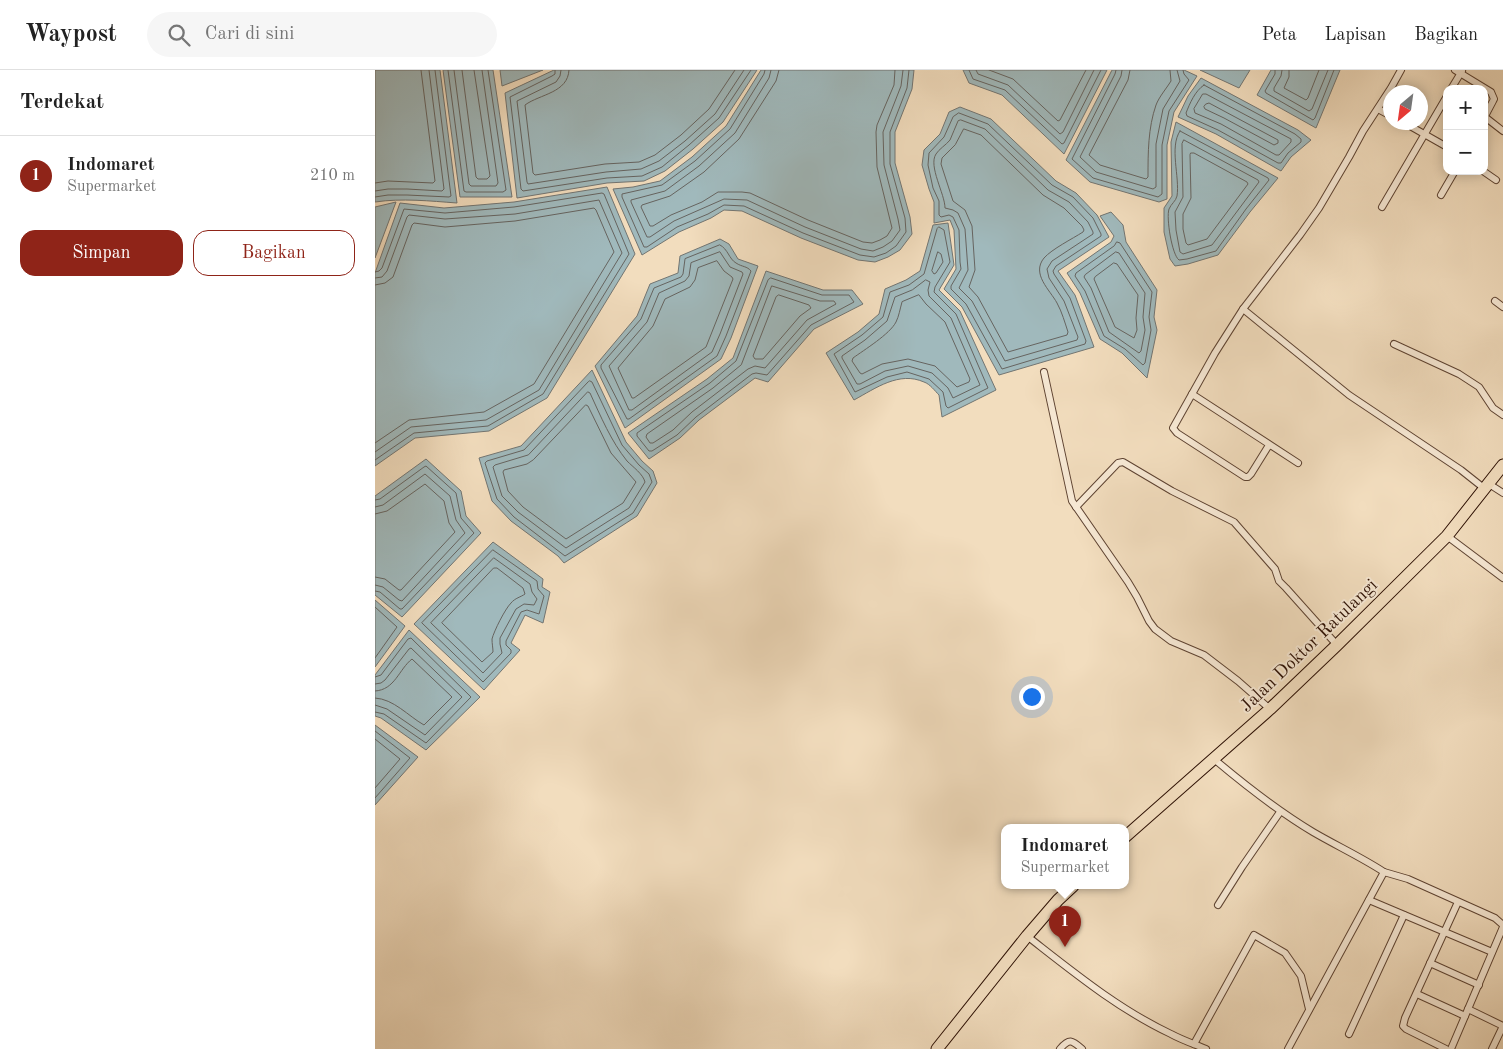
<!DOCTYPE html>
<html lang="id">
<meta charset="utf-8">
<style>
body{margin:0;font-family:"Old Standard TT",serif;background:#f6f6f6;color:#222}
.controls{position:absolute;right:15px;top:15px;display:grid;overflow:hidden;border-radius:10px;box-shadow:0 2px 12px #0003}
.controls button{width:45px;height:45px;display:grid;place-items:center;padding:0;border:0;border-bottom:1px solid #e0e0e0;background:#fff;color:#222;font:25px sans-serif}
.compass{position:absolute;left:1008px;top:15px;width:45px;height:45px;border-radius:50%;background:#fff;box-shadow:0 2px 12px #0003;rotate:209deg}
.you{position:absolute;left:656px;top:626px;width:18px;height:18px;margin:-12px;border:4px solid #fff;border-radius:50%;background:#1a73e8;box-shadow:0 0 0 8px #1a73e833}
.badge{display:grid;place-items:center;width:32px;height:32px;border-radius:50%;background:#8f2418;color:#fff;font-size:16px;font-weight:700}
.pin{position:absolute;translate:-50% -41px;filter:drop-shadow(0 1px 2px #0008)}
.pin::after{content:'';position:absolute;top:26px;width:18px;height:15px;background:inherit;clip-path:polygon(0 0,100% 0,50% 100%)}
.popup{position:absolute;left:626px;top:754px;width:128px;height:65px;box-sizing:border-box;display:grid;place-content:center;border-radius:10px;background:#fff;filter:drop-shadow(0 1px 4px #0005);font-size:16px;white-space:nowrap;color:#767676}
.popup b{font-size:19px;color:#222}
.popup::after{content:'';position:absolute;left:50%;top:100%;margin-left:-10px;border:10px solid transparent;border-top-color:#fff}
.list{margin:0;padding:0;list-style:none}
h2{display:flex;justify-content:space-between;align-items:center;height:65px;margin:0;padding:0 20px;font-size:21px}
h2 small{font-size:16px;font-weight:400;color:#767676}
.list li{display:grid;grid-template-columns:32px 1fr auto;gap:15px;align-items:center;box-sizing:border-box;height:80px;padding:0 20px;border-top:1px solid #e0e0e0}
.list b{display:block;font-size:19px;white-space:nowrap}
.list p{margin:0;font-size:16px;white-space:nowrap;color:#767676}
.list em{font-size:16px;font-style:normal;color:#767676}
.actions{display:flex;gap:10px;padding:15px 20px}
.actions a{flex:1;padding:11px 0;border:1px solid #8f2418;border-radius:15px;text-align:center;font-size:18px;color:#8f2418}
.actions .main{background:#8f2418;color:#fff}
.icon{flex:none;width:28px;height:28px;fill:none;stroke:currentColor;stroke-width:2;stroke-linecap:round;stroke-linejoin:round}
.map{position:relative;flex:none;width:1128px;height:979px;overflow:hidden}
header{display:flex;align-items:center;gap:30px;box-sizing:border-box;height:70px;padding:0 25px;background:#fff;border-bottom:1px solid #e0e0e0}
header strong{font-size:24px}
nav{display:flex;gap:28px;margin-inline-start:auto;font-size:18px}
.search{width:350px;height:45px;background:#f6f6f6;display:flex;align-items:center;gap:12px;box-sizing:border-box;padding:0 18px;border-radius:28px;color:#767676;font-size:19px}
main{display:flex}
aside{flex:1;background:#fff}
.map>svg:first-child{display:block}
.water{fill:#a0b9bc;stroke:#727572}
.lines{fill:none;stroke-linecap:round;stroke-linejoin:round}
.shore{stroke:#666460;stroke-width:1}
.minor-casing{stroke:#5e4332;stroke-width:8}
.trunk-casing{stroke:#2d1004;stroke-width:13}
.minor{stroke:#f7e9d5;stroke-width:6}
.trunk{stroke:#f2ddbe;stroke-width:11}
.labels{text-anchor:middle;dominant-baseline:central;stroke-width:4;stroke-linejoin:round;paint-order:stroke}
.street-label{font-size:18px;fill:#2d1004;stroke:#f7e9d5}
</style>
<header>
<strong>Waypost</strong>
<div class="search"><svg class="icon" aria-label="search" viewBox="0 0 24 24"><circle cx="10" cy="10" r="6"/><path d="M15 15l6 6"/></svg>Cari di sini</div>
<nav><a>Peta</a><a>Lapisan</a><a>Bagikan</a></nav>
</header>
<main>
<aside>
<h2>Terdekat<small></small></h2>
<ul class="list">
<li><span class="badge">1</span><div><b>Indomaret</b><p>Supermarket</p></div><em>210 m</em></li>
</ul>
<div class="actions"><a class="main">Simpan</a><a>Bagikan</a></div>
</aside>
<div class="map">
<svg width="1128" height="979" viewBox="0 0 1128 979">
<rect width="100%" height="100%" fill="#f2ddbe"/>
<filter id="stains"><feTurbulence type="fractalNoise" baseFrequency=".004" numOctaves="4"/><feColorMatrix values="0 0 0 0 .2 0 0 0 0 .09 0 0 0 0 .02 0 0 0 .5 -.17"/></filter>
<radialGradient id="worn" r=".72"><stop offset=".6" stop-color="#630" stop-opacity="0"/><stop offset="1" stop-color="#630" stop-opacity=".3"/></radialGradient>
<g class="water">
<path d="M0 0H65L82 133C55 131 27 128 0 132Z"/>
<polygon points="68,0 118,0 137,127 85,127"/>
<polygon points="125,0 168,0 127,16"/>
<polygon points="179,0 382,0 348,52 318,79 290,101 269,111 232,113 142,128 130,23"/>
<polygon points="386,0 539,0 537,19 520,62 520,93 535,147 537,164 525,180 513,187 500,192 483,190 426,168 367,141 349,140 336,148 304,162 267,185 238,119 258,117 285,111 317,87 351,56"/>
<polygon points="588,0 732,0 689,84 627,25 594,13"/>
<polygon points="737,0 809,0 822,6 799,42 792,75 792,129 784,132 715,112 691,90"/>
<polygon points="825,0 875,0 864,18"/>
<polygon points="896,0 965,0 941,58 882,25"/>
<polygon points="826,8 923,60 936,70 916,87 906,101 841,64 803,47 813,26"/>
<polygon points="585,37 616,49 681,111 701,123 722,145 734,167 683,201 700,225 719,277 624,305 587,237 569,219 581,199 579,160 575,150 559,153 559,132 554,119 547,95 549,80 565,64 574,42"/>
<polygon points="801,52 903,108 875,142 843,185 813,194 800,196 795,189 789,162 789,138 797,126 796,72"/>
<polygon points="232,117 260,184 172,328 114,361 40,368 0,396 0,203 25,133 69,138 139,132"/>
<polygon points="21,132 0,188 0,137"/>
<polygon points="736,142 748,155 751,172 782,220 779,247 782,260 772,308 747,283 725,269 705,223 692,203 736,172 739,166 725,146"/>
<path d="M573 153 579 195 564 220 585 241 621 320 567 347 564 325C560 321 555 314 549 312 524 301 501 318 479 330L451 283 483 262 504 244 510 219 531 210 545 201 558 155Z"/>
<polygon points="345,169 354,174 363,189 383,196 356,268 346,289 250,358 220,296 262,246 275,214 303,203 305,186"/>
<polygon points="391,201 448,220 477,220 488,234 439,259 393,312 380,308 324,350 305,368 274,389 253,363 332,309 358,288"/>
<polygon points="217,300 251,372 267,391 278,401 282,413 262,446 189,493 183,486 136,451 117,431 104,388 146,376"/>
<polygon points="51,389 86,421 91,446 106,463 27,547 0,525 0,426"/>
<polygon points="118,472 168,509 167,517 175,522 168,553 150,545 136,573 145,580 109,620 39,554"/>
<polygon points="0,530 30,556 0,597"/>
<polygon points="34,560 105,627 51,680 6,648 0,646 0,605"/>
<polygon points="0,655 43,687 0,735"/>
</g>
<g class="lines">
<g class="shore">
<polyline points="73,0 89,121 91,122 128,122 131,120 113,0"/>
<polyline points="79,0 94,114 96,116 121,116 123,113 107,0"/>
<polyline points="87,0 101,107 103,109 112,109 115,106 99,0"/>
<polyline points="180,0 180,4 177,6 135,27 146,119 148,121 232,108 267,106 287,97 314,75 344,48 376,0"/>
<polyline points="186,0 185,6 181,12 142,31 152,112 153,114 231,102 266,99 284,91 310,71 340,44 369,0"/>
<path d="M194 0C193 23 165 24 150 35L158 103 160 105 230 94 264 92 280 85 306 65 334 39 360 0"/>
<polyline points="390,0 389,4 355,59 320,91 287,115 247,124 247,127 269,177 272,177 302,157 333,144 349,135 369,136 428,163 485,185 499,187 511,183 521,176 531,162 530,148 515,94 515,62 532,18 534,0"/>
<polyline points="396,0 394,8 360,63 324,96 290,121 256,130 256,132 272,167 275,167 299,151 349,129 372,130 430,157 486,179 498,181 508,177 517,171 525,160 523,149 509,95 508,62 526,16 528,0"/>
<polyline points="404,0 401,11 364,69 329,102 295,126 267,135 266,137 275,156 278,156 296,145 327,132 343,122 367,122 375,123 433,150 488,172 497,173 505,170 512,166 517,158 502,97 501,62 502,55 519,15 520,0"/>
<polyline points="594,0 598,9 630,20 687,74 689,73 726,0"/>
<polyline points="601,0 603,4 633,15 685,64 688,62 719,0"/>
<polyline points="614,0 638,9 683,51 685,50 711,0"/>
<polyline points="741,0 740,4 697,89 718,108 783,127 787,124 787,75 794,41 814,10 809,4 808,0"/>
<polyline points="747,0 746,6 705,87 721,102 778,119 781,117 781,74 788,39 805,11 802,0"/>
<path d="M755 0 753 10 714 85 725 95 771 109 773 107C773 83 773 58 781 35 784 27 791 19 796 11L795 0"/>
<polyline points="900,0 900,4 890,21 891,23 938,50 940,48 959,0"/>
<polyline points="907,0 906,6 899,18 899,21 934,41 937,39 953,0"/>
<polyline points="914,0 914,7 909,18 931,30 933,28 944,0"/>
<path d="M829 15 920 64 926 69V72L913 83 906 93H903L843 60 812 46 811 43C815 33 820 21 829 15Z"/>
<polygon points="828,24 831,24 916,69 916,72 904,85 901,85 846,54 820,43 819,39"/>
<polygon points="831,34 834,33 903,70 903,73 899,75 849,48 830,39 829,37"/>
<polygon points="584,43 613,54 677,115 698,127 718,148 726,164 726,166 681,196 678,201 679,204 695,228 711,271 710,274 627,299 591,234 576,219 576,216 586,199 585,192 584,160 578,147 574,145 566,147 564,145 564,131 558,118 553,95 554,83 569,67 578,47"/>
<path d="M586 50 610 59 673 120 694 132 713 152 718 162V164L677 191 672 199 674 208 689 231 703 267 702 270 630 291 597 231 584 218 593 200 590 159 583 143 578 140 570 138C570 124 553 96 561 84 564 79 571 75 575 70 578 64 580 57 583 51Z"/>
<path d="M589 59 606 65 668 125 689 138 707 156 709 160 708 162C697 169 677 179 669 188 656 204 675 220 682 233 687 242 690 253 693 262L692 265 633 282 603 227 594 217 600 200 597 156 590 140 578 131 566 94 567 88 580 75Z"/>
<path d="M805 61 893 108 894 110 871 139 841 181 812 189 804 190C797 185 791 148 794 139 796 134 801 131 802 126 805 107 794 77 805 61Z"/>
<polygon points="809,70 883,110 884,112 837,175 808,184 805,182 801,160 800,142 808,127 807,74"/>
<polygon points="816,83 819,83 872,112 873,114 832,169 813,175 811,173 808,159 808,144 816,128 815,85"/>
<polyline points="0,113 13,111 58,113 60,111 46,0"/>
<polyline points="0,121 13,119 32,119 67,121 69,119 54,0"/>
<polyline points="0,127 13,125 32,125 74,127 76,126 60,0"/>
<polygon points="564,157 569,160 575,192 560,217 559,222 581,244 613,318 573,338 571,336 568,322 554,309 532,302 512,307 480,322 459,284 487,265 508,247 515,222 534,215 549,204 562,159"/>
<polygon points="742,172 745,173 777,222 774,247 776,260 770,293 768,295 750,279 729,266 710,221 700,206 701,203 739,176"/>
<path d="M345 175C353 179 354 189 361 193 367 197 372 196 376 201L351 266 342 286 254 349H252L226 298V295L266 249 279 218 306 207 308 204 310 189Z"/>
<polygon points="345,182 355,197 367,202 368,204 345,264 337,282 257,340 254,340 234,296 272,252 284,223 310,211 314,206 316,193"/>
<polygon points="563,182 566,184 568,192 561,203 559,204 557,201"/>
<polygon points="741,182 744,183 770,223 768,247 770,260 766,281 764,283 734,262 716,218 709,207 710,205"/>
<polygon points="342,191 349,201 357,207 358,209 331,277 259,328 257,328 243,298 278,256 290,229 315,217 320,210 323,198"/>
<polygon points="739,193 742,194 763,225 761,248 762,260 759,268 740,257 719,209 720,207"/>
<polyline points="0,202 4,201 7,198 29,139 70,143 139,137 227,123 229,124 254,184 168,324 113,356 39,363 0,390"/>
<polyline points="0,208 7,207 12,201 32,147 34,145 70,149 140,144 224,130 247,183 164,320 111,350 36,357 0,382"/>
<polygon points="396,208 447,225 474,225 479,232 436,255 392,305 381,303 377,304 321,347 302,365 277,381 274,381 262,366 262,363 335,313 361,291 393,210"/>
<polygon points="551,210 555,212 553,220 554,226 576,248 605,315 578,328 573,318 557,303 533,296 510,301 485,314 482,314 467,288 467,286 490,270 512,251 520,227 537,220"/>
<polyline points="0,215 10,213 18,207 37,155 39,153 70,157 140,151 219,138 221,140 239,182 159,314 109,342 34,350 0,373"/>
<polygon points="397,216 445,231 459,231 461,234 432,250 390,298 380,296 373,299 317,342 298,360 278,373 275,373 271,367 272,364 338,318 366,295"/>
<polygon points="404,225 434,235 436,238 425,246 388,289 380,289 378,286 401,227"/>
<path d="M544 225 551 234 570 252 595 309 594 312 582 317 560 296 533 289 507 294 487 304 485 303 477 291 478 288C489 280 515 264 521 252 524 246 525 239 527 232Z"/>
<polygon points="215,311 217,312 247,375 264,395 274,404 277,412 258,443 190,486 139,447 122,429 110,393 112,391 149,380 213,312"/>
<path d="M213 322 215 323C226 347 236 371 252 391 258 397 268 404 270 412L254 438 191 478 143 442 127 426 118 397 120 395 153 385Z"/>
<polygon points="211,335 213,336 236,383 261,412 248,433 191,469 148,437 133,421 128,402 129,400 152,394 158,390"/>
<polyline points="0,430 5,429 49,397 51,396 81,423 86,448 99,463 27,539 25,539 5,522 0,521"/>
<polyline points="0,437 8,435 50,404 75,426 81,450 90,463 27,531 24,530 8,517 0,515"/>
<polyline points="0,444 12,441 50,414 69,431 74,453 80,462 26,520 24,520 10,509 0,507"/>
<polygon points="118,480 162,511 163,519 169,526 164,544 152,540 146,542 131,571 131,575 136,580 136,583 108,612 47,553"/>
<polygon points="119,488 155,514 157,522 162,529 159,535 149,534 141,539 125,568 125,574 127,583 108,603 56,553"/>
<path d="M119 498H122L148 518 150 524C146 527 140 528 136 533 130 539 119 561 117 569 117 574 118 578 118 582L107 592 67 553Z"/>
<polyline points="0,537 22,557 0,588"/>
<polyline points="0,607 6,605 33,569 36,568 96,627 51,673 9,644 0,642"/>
<polyline points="0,614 6,613 10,610 34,579 36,578 87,627 50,665 12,639 0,635"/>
<path d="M0 621C20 620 24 599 37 589L77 627 49 655C33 646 19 629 0 628"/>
<polyline points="0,661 35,688 0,728"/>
<polyline points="0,669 25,689 0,718"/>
</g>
<g class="minor-casing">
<g id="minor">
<polyline points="1026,0 1016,18 988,61 974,87 944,138 925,165 868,239 974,325 1086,400 1110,419"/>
<polyline points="1080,0 1116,22 1119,29 1118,31 1109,48"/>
<polyline points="1076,19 1087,1"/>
<polyline points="1003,39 1016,46"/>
<polyline points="1110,47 1128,61"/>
<polyline points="1028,52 1072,77"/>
<polyline points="1108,101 1121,110"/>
<polyline points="1066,125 1080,101"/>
<polyline points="1007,137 1072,26"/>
<polyline points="1120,231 1128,237"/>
<polyline points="868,239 840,283 798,358 802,363 870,407 873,407 876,404 894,375"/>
<polyline points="1019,274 1084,304 1104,317 1118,338 1128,345"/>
<polyline points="669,302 697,431 753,512 762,527 774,551 780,559 796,571 829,585 863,611 895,639"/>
<polyline points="817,324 923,393"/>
<polyline points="1114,414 1128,423"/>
<polyline points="701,437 743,393 748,392 797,421 859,452 900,499 904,511 911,518 962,575"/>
<polyline points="1072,466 1128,508"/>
<path d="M839 689C871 716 903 741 938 762 962 776 986 787 1009 802L913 979"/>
<polyline points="1009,802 1033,809 1120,848 1128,855"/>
<polyline points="994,830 1117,882"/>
<polyline points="843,835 867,797 905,742"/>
<path d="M652 866C697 901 743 939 796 964 807 970 819 974 831 979"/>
<polyline points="1055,893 1104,915"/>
<polyline points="1042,924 1090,946"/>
<polyline points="1093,939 1128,956 1117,979"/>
<polyline points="974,964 1029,845"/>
<polyline points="819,974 879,865 910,883 926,906 934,939"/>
<path d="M685 979C694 968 697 970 707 979"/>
<polyline points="1071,979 1031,959 1028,956 1030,948 1083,832"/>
<polyline points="1076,979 1128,857"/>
</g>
</g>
<g class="trunk-casing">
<g id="trunk">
<polyline points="750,767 895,639 962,575 1072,466 1128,395"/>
<polyline points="562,979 652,866 683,830 698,816"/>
</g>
</g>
<use href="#minor" class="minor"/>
<use href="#trunk" class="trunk"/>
</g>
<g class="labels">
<g class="street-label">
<text transform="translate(934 576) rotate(-44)">Jalan Doktor Ratulangi</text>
</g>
</g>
<rect width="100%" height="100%" filter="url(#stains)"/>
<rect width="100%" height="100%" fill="url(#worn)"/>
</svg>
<div class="controls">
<button>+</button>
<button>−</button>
</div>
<svg class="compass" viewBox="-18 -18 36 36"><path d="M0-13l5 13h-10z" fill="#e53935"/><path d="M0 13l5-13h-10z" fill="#767676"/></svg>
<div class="you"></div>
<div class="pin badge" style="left:690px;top:877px">1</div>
<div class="popup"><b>Indomaret</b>Supermarket</div>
</div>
</main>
